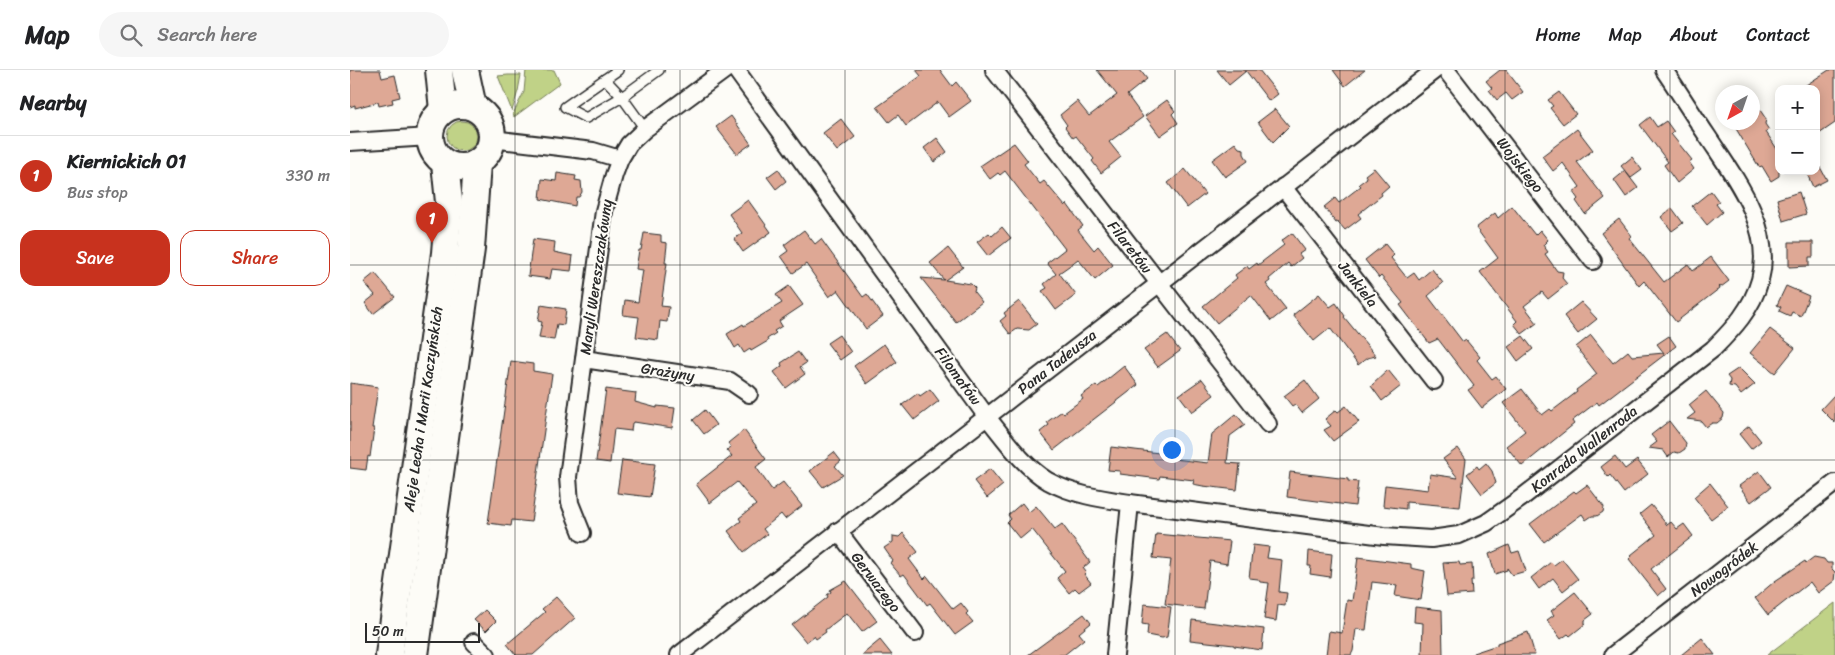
<!DOCTYPE html>
<meta charset="utf-8">
<style>
body{margin:0;font-family:Sriracha,sans-serif;background:#f6f6f6;color:#202124}
.controls{position:absolute;right:15px;top:15px;display:grid;overflow:hidden;border-radius:10px;box-shadow:0 2px 12px #0003}
.controls button{width:45px;height:45px;display:grid;place-items:center;padding:0;border:0;border-bottom:1px solid #e0e0e0;background:#fff;color:#202124;font:25px sans-serif}
.compass{position:absolute;left:1365px;top:15px;width:45px;height:45px;border-radius:50%;background:#fff;box-shadow:0 2px 12px #0003;rotate:220deg}
.scale{position:absolute;left:15px;bottom:12px;width:115px;box-sizing:border-box;padding-left:5px;border:2px solid #2b2b2b;border-top:0;font-size:14px;line-height:18px;white-space:nowrap;color:#2b2b2b;-webkit-text-stroke:4px #fdfcf7;paint-order:stroke}
.you{position:absolute;left:821px;top:379px;width:18px;height:18px;margin:-12px;border:4px solid #fff;border-radius:50%;background:#1a73e8;box-shadow:0 0 0 8px #1a73e833}
.badge{display:grid;place-items:center;width:32px;height:32px;border-radius:50%;background:#c8321e;color:#fff;font-size:16px;font-weight:700}
.pin{position:absolute;translate:-50% -41px;filter:drop-shadow(0 1px 2px #0008)}
.pin::after{content:'';position:absolute;top:26px;width:18px;height:15px;background:inherit;clip-path:polygon(0 0,100% 0,50% 100%)}
.list{margin:0;padding:0;list-style:none}
h2{display:flex;justify-content:space-between;align-items:center;height:65px;margin:0;padding:0 20px;font-size:21px}
h2 small{font-size:16px;font-weight:400;color:#757577}
.list li{display:grid;grid-template-columns:32px 1fr auto;gap:15px;align-items:center;box-sizing:border-box;height:80px;padding:0 20px;border-top:1px solid #e0e0e0}
.list b{display:block;font-size:19px;white-space:nowrap}
.list p{margin:0;font-size:16px;white-space:nowrap;color:#757577}
.list em{font-size:16px;font-style:normal;color:#757577}
.actions{display:flex;gap:10px;padding:15px 20px}
.actions a{flex:1;padding:11px 0;border:1px solid #c8321e;border-radius:15px;text-align:center;font-size:18px;color:#c8321e}
.actions .main{background:#c8321e;color:#fff}
.icon{flex:none;width:28px;height:28px;fill:none;stroke:currentColor;stroke-width:2;stroke-linecap:round;stroke-linejoin:round}
.map{position:relative;flex:none;width:1485px;height:585px;overflow:hidden}
header{display:flex;align-items:center;gap:30px;box-sizing:border-box;height:70px;padding:0 25px;background:#fff;border-bottom:1px solid #e0e0e0}
header strong{font-size:24px}
nav{display:flex;gap:28px;margin-inline-start:auto;font-size:18px}
.search{width:350px;height:45px;background:#f6f6f6;display:flex;align-items:center;gap:12px;box-sizing:border-box;padding:0 18px;border-radius:28px;color:#757577;font-size:19px}
main{display:flex}
aside{flex:1;background:#fff}
.map>svg:first-child{display:block}
.green{fill:#c0d287;stroke:#767e59}
.building{fill:#dea895;stroke:#2b2b2b}
.lines{fill:none;stroke-linecap:round;stroke-linejoin:round}
.service-casing{stroke:#2b2b2b;stroke-width:12}
.minor-casing{stroke:#2b2b2b;stroke-width:20}
.primary-casing{stroke:#2b2b2b;stroke-width:30}
.service{stroke:#fdfcf7;stroke-width:9}
.minor{stroke:#fdfcf7;stroke-width:16}
.primary{stroke:#fdfcf7;stroke-width:26}
.grid{fill:none;stroke:#2b2b2b;stroke-width:1;stroke-opacity:0.55}
.labels{text-anchor:middle;dominant-baseline:central;stroke-width:4;stroke-linejoin:round;paint-order:stroke}
.street-label{font-size:15px;fill:#2b2b2b;stroke:#fdfcf7}
</style>
<header>
<strong>Map</strong>
<div class="search"><svg class="icon" aria-label="search" viewBox="0 0 24 24"><circle cx="10" cy="10" r="6"/><path d="M15 15l6 6"/></svg>Search here</div>
<nav><a>Home</a><a>Map</a><a>About</a><a>Contact</a></nav>
</header>
<main>
<aside>
<h2>Nearby<small></small></h2>
<ul class="list">
<li><span class="badge">1</span><div><b>Kiernickich 01</b><p>Bus stop</p></div><em>330 m</em></li>
</ul>
<div class="actions"><a class="main">Save</a><a>Share</a></div>
</aside>
<div class="map">
<svg width="1485" height="585" viewBox="0 0 1485 585">
<rect width="100%" height="100%" fill="#fdfcf7"/>
<filter id="ink" filterUnits="userSpaceOnUse"><feTurbulence type="fractalNoise" baseFrequency=".02" numOctaves="2"/><feDisplacementMap in="SourceGraphic" scale="10" xChannelSelector="R" yChannelSelector="G"/><feConvolveMatrix kernelMatrix="1 2 1 2 8 2 1 2 1" color-interpolation-filters="sRGB"/></filter>
<g filter="url(#ink)">
<g class="green">
<polygon points="176,0 204,0 210,13 164,47 163,44 174,22"/>
<polygon points="158,5 171,5 168,21 162,41 148,6"/>
<circle cx="112" cy="66" r="15"/>
<polygon points="1485,533 1485,585 1417,585"/>
</g>
<g class="building">
<polygon points="0,0 30,0 32,8 45,5 50,27 42,29 43,33 29,36 28,32 5,38 5,35 0,37"/>
<polygon points="566,0 590,0 602,16 606,12 621,31 599,47 588,32 556,56 548,45 539,52 527,37 571,6"/>
<polygon points="747,0 790,0 797,9 777,25 793,47 759,72 771,87 751,103 742,91 744,89 726,66 723,68 715,57 717,55 710,45 727,31 739,46 767,25"/>
<polygon points="867,0 909,0 928,24 919,31 896,1 879,15"/>
<polygon points="983,0 1015,0 995,16"/>
<polygon points="1150,0 1156,0 1173,22 1162,30 1156,23 1147,30 1139,20 1142,18 1136,11"/>
<polygon points="1479,0 1485,0 1485,53 1466,66 1466,19 1450,19"/>
<polygon points="1209,22 1226,44 1213,54 1200,38 1203,36 1198,30"/>
<polygon points="817,30 825,41 822,44 828,53 810,66 795,46"/>
<polygon points="925,39 939,56 923,72 908,52"/>
<polygon points="1410,40 1416,49 1415,54 1419,60 1416,62 1429,82 1429,106 1421,111 1412,96 1409,97 1382,52 1402,52 1402,45"/>
<polygon points="381,46 401,74 387,84 366,57"/>
<polygon points="1300,47 1307,57 1316,51 1324,62 1321,64 1342,90 1339,92 1344,99 1327,113 1314,95 1318,92 1290,55"/>
<polygon points="491,49 505,67 487,81 473,63"/>
<polygon points="1227,59 1243,80 1227,92 1255,128 1235,144 1226,131 1228,129 1223,122 1230,117 1213,93 1203,101 1192,86"/>
<polygon points="587,68 597,82 584,92 574,78"/>
<polygon points="664,73 678,91 674,94 690,114 694,111 715,136 717,134 733,156 728,160 744,180 748,176 763,195 745,210 728,189 719,196 709,203 726,225 706,240 692,221 697,218 694,214 706,204 697,193 715,179 655,101 650,105 648,103 640,109 630,96"/>
<polygon points="885,73 889,78 894,79 894,84 898,91 875,107 862,90"/>
<polygon points="1282,87 1292,100 1281,108 1271,96"/>
<polygon points="1470,97 1477,110 1463,117 1457,104 1466,101 1466,99"/>
<polygon points="1024,98 1039,116 1031,123 1032,125 1008,144 1011,148 995,160 988,152 986,153 974,137 985,128 989,133 1011,116 1009,114 1017,108 1015,105"/>
<polygon points="428,99 436,111 426,119 417,107"/>
<polygon points="835,99 855,124 837,138 818,113"/>
<polygon points="1275,101 1288,118 1276,127 1264,110"/>
<polygon points="207,103 226,106 225,110 231,111 232,122 229,127 226,127 225,136 190,129 192,109 206,111"/>
<polygon points="1361,121 1369,132 1366,134 1372,142 1357,155 1342,136"/>
<polygon points="1449,122 1456,144 1433,151 1427,129"/>
<polygon points="398,130 421,162 393,182 384,169 392,163 379,144"/>
<polygon points="1162,136 1185,165 1190,160 1198,170 1193,175 1198,182 1195,184 1207,201 1213,202 1212,208 1217,214 1198,229 1192,222 1174,236 1187,253 1172,264 1164,254 1167,251 1130,202 1148,188 1126,158 1145,143 1148,148"/>
<polygon points="1322,138 1333,153 1322,161 1311,147"/>
<polygon points="1269,149 1282,166 1279,168 1314,212 1338,194 1343,201 1361,187 1379,211 1371,217 1368,216 1370,218 1326,252 1294,211 1289,216 1251,163"/>
<polygon points="652,157 661,168 638,186 627,172 639,163 642,166"/>
<polygon points="454,160 465,174 471,169 513,227 517,224 533,246 516,259 488,220 479,227 456,194 443,203 431,186 438,181 434,175"/>
<polygon points="294,163 311,165 311,172 317,173 317,175 315,193 317,193 311,236 319,237 317,252 310,251 308,270 286,267 289,247 273,245 275,230 288,232 293,200 286,199 289,180 291,180"/>
<polygon points="942,163 955,180 949,184 952,188 941,197 938,193 919,209 920,211 916,214 936,239 921,251 901,225 867,253 853,236 887,208 885,205 897,196 899,199 907,193 908,195 934,175 931,171"/>
<polygon points="183,169 205,172 204,182 223,186 221,201 202,199 200,209 178,206"/>
<polygon points="1439,172 1463,172 1463,187 1459,187 1459,196 1439,197"/>
<polygon points="1035,174 1044,185 1041,188 1057,208 1064,203 1069,210 1082,199 1093,213 1078,226 1113,272 1116,270 1130,287 1127,290 1142,309 1146,306 1156,319 1132,338 1118,320 1124,316 1088,269 1079,273 1050,235 1053,233 1031,206 1029,208 1015,190"/>
<polygon points="598,178 613,197 595,210 621,214 625,218 624,222 632,232 606,252 571,208 594,210 580,193"/>
<polygon points="25,203 45,227 23,244 15,233 25,225 14,212"/>
<polygon points="439,216 453,235 429,251 432,256 424,261 426,263 417,269 418,271 401,281 400,279 394,283 389,275 385,278 377,264 393,254 394,256 432,233 426,225"/>
<polygon points="1436,216 1459,226 1451,246 1442,242 1440,246 1429,241 1431,237 1427,235"/>
<polygon points="969,224 980,237 986,233 995,246 994,247 1026,286 1017,288 1008,295 980,258 964,271 943,245"/>
<polygon points="669,231 687,254 679,260 667,259 660,264 650,251 656,246 654,243"/>
<polygon points="1231,232 1247,249 1228,264 1214,246"/>
<polygon points="191,235 216,239 214,255 207,254 204,270 189,268 192,252 188,251"/>
<polygon points="1420,259 1445,278 1425,303 1400,283"/>
<polygon points="817,264 830,281 808,297 794,280"/>
<polygon points="489,265 501,282 490,290 477,273"/>
<polygon points="1241,265 1263,293 1278,281 1282,286 1314,283 1307,274 1319,266 1326,276 1249,335 1247,332 1222,351 1224,354 1172,396 1156,376 1175,361 1153,333 1172,319 1192,345 1200,339 1202,341 1227,322 1226,320 1247,304 1226,277"/>
<polygon points="1173,266 1183,279 1168,291 1158,277"/>
<polygon points="534,274 547,292 517,314 504,296"/>
<polygon points="448,282 456,293 450,297 455,304 436,318 424,302 432,296 431,293"/>
<polygon points="161,291 183,294 183,301 202,304 181,452 162,450 161,456 138,453"/>
<polygon points="774,296 788,315 704,380 690,362 699,355 697,352 712,341 714,343 733,329 731,326 746,315 748,317"/>
<polygon points="1389,298 1405,314 1391,325 1385,317 1379,316 1380,310 1377,306"/>
<polygon points="1038,300 1051,316 1032,331 1021,316"/>
<polygon points="852,309 864,325 842,342 829,325"/>
<polygon points="955,310 969,329 952,343 945,334 942,336 934,326"/>
<polygon points="0,313 28,317 22,358 24,358 20,387 18,386 16,400 0,398"/>
<polygon points="256,319 286,323 285,332 307,338 307,336 325,338 322,358 284,352 282,353 281,361 264,359 260,393 246,391"/>
<polygon points="580,319 589,331 564,350 552,335 568,323 570,326"/>
<polygon points="1356,321 1374,343 1373,348 1367,353 1362,353 1356,357 1351,351 1337,349 1345,343 1339,335"/>
<polygon points="1485,324 1485,353 1471,339"/>
<polygon points="996,336 1009,352 983,371 974,360 981,356 975,349 986,340 988,342"/>
<polygon points="355,340 366,355 354,364 343,350"/>
<polygon points="886,344 895,355 880,366 877,393 890,394 887,420 853,416 843,414 844,410 810,406 809,409 770,404 770,401 758,400 761,377 825,385 824,389 858,393 862,364"/>
<polygon points="1319,351 1336,373 1335,379 1329,383 1324,382 1318,387 1313,380 1299,378 1307,372 1301,365"/>
<polygon points="1399,356 1411,371 1401,379 1389,364"/>
<polygon points="394,360 416,389 406,397 422,420 433,412 452,436 435,449 431,444 413,459 417,464 394,482 378,461 391,451 389,448 406,435 387,412 360,433 346,414 382,386 377,380 381,377 378,373"/>
<polygon points="1108,378 1116,389 1110,437 1056,432 1056,439 1033,436 1035,415 1078,420 1080,404 1108,408 1093,389"/>
<polygon points="484,382 491,391 485,396 493,405 473,417 460,401"/>
<polygon points="1265,386 1275,399 1287,390 1298,404 1274,423 1260,405 1258,407 1251,397"/>
<polygon points="272,390 305,394 300,427 267,423"/>
<polygon points="1136,393 1142,401 1146,413 1132,424 1117,404 1127,396 1129,399"/>
<polygon points="640,399 653,415 637,428 624,411"/>
<polygon points="1409,401 1421,417 1401,432 1389,416"/>
<polygon points="940,402 998,409 998,411 1008,412 1005,436 937,427"/>
<polygon points="1360,413 1378,436 1361,449 1344,427"/>
<polygon points="1237,415 1254,437 1253,442 1247,446 1242,446 1236,450 1232,444 1194,472 1180,454 1224,421 1226,423"/>
<polygon points="672,433 679,442 686,436 705,459 712,454 740,492 733,498 736,502 734,504 741,513 729,522 725,518 719,523 707,508 715,501 682,459 670,469 657,453 661,449 658,445"/>
<polygon points="1301,435 1317,455 1321,452 1327,459 1334,454 1343,466 1301,499 1316,519 1308,526 1279,489 1282,486 1281,485 1306,465 1290,444"/>
<polygon points="553,463 568,482 559,489 574,509 577,506 603,539 611,533 618,542 616,544 623,552 605,565 580,533 577,535 554,504 551,506 540,493 543,491 534,478 543,472 543,466 549,467"/>
<polygon points="806,464 880,471 877,494 860,491 854,539 815,534 821,490 803,488"/>
<polygon points="903,475 919,477 917,488 932,490 929,522 937,523 935,536 928,535 926,551 914,549 919,513 910,512 908,509 899,508"/>
<polygon points="1159,475 1162,483 1169,481 1176,501 1162,505 1157,498 1157,500 1145,504 1139,484"/>
<polygon points="959,481 982,484 980,507 960,504 961,496 958,496"/>
<polygon points="1008,487 1061,494 1061,498 1075,501 1071,530 1045,526 1047,515 1022,512 1016,560 1006,559 1003,581 1001,585 976,585 979,561 992,563 997,530 1002,531"/>
<polygon points="1464,487 1474,489 1477,493 1482,493 1482,499 1485,502 1484,511 1468,523 1460,512 1418,545 1405,528 1425,511 1455,491 1456,493"/>
<polygon points="1212,489 1228,509 1213,521 1203,508 1189,519 1181,508 1201,492 1204,495"/>
<polygon points="1109,492 1110,495 1122,494 1123,511 1121,511 1122,524 1097,526 1093,493"/>
<polygon points="496,511 527,551 512,562 497,543 475,560 476,562 466,569 464,566 456,572 442,555 478,527 477,525 481,522 480,520"/>
<polygon points="1225,522 1243,544 1235,550 1235,554 1220,566 1218,564 1211,569 1197,550 1204,545 1201,541"/>
<polygon points="206,527 225,548 183,585 166,585 157,574 195,542 192,539"/>
<polygon points="794,534 821,537 817,567 812,568 797,565 798,555 792,554"/>
<polygon points="1065,537 1092,540 1093,585 1072,585 1073,553 1064,552"/>
<polygon points="135,540 146,551 136,561 124,550"/>
<polygon points="734,544 741,553 729,563 734,569 714,585 678,585"/>
<polygon points="842,550 914,559 912,580 884,576 884,575 840,570"/>
<polygon points="1178,562 1185,585 1124,585 1123,583 1147,575 1147,573"/>
<polygon points="1352,568 1365,585 1331,585"/>
<polygon points="530,570 542,585 512,585"/>
</g>
<g class="lines">
<g class="service-casing">
<g id="service">
<polyline points="268,0 255,9 272,27 295,59"/>
<polyline points="255,9 215,37 236,48 272,27 309,0"/>
</g>
</g>
<g class="minor-casing">
<g id="minor">
<path d="M386 0 637 347C655 369 673 396 698 411 723 425 753 429 780 433L765 585"/>
<polyline points="644,0 918,354"/>
<polyline points="1096,0 1243,191"/>
<polyline points="142,69 243,81 270,89"/>
<polyline points="0,72 80,67"/>
<polyline points="933,117 1084,311"/>
<polyline points="234,289 380,311 399,324"/>
<path d="M780 433 1034 466 1081 469 1109 465 1136 453 1170 429 1363 279C1383 259 1402 239 1410 210 1424 158 1385 108 1358 67 1343 45 1329 22 1314 0"/>
<polyline points="488,461 565,563"/>
<polyline points="232,463 220,433 218,407 254,141 264,105 270,89 279,74 295,59 375,0"/>
<polyline points="124,572 137,585"/>
<polyline points="329,585 1085,0"/>
<polyline points="1263,585 1485,413"/>
</g>
</g>
<g class="primary-casing">
<g id="primary">
<polyline points="89,0 93,40"/>
<polyline points="115,0 123,37"/>
<circle cx="111" cy="66" r="31"/>
<polyline points="39,585 95,183 99,132 95,93"/>
<polyline points="65,585 121,179 127,93"/>
</g>
</g>
<use href="#service" class="service"/>
<use href="#minor" class="minor"/>
<use href="#primary" class="primary"/>
</g>
</g>
<path class="grid" d="M165 0V585M330 0V585M495 0V585M660 0V585M825 0V585M990 0V585M1155 0V585M1320 0V585M0 195H1485M0 390H1485"/>
<g class="labels">
<g class="street-label">
<text transform="translate(1170 95) rotate(52)">Wojskiego</text>
<text transform="translate(780 177) rotate(52)">Filaretów</text>
<text transform="translate(246 207) rotate(-82)">Maryli Wereszczakówny</text>
<text transform="translate(1008 214) rotate(52)">Jankiela</text>
<text transform="translate(707 292) rotate(-38)">Pana Tadeusza</text>
<text transform="translate(318 302) rotate(9)">Grażyny</text>
<text transform="translate(608 306) rotate(54)">Filomatów</text>
<text transform="translate(73 339) rotate(-82)">Aleje Lecha i Marii Kaczyńskich</text>
<text transform="translate(1234 379) rotate(-38)">Konrada Wallenroda</text>
<text transform="translate(1374 499) rotate(-37)">Nowogródek</text>
<text transform="translate(526 512) rotate(53)">Gerwazego</text>
</g>
</g>
</svg>
<div class="controls">
<button>+</button>
<button>−</button>
</div>
<svg class="compass" viewBox="-18 -18 36 36"><path d="M0-13l5 13h-10z" fill="#e53935"/><path d="M0 13l5-13h-10z" fill="#757577"/></svg>
<div class="scale">50 m</div>
<div class="you"></div>
<div class="pin badge" style="left:82px;top:173px">1</div>
</div>
</main>
